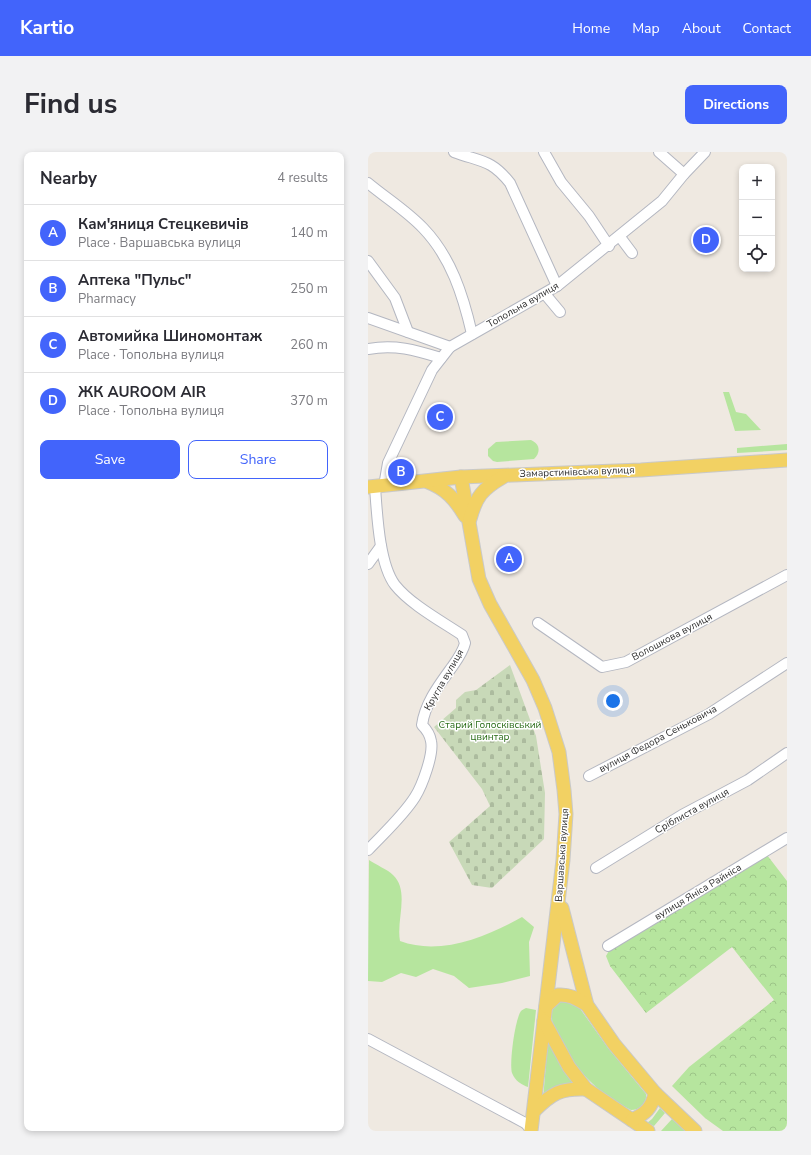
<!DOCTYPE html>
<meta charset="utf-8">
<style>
body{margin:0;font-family:"Nunito Sans",sans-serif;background:#f2f2f3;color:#2b2b33}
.controls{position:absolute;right:12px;top:12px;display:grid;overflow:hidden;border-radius:8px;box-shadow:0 2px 6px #0003}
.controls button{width:36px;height:36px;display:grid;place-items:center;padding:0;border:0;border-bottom:1px solid #e1e1e2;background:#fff;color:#2b2b33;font:20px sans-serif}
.you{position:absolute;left:245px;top:549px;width:14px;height:14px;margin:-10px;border:3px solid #fff;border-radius:50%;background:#1a73e8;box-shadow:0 0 0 6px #1a73e833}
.badge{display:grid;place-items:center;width:26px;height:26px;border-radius:50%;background:#4264fb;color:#fff;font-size:13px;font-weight:700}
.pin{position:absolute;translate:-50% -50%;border:2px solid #fff;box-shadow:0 1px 4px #0006}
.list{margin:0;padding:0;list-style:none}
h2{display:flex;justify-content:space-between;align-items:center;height:52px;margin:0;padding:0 16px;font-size:17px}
h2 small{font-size:13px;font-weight:400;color:#7c7c81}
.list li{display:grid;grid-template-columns:26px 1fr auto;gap:12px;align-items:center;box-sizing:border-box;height:56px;padding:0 16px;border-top:1px solid #e1e1e2}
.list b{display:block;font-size:15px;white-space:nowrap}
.list p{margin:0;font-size:13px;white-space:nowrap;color:#7c7c81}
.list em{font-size:13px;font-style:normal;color:#7c7c81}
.actions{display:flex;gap:8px;padding:12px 16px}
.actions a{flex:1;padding:9px 0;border:1px solid #4264fb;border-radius:8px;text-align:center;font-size:14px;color:#4264fb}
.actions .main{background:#4264fb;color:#fff}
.icon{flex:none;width:22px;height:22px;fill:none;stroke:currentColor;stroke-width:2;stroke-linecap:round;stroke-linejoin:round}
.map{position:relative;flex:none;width:419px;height:979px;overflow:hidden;border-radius:8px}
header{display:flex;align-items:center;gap:24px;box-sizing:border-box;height:56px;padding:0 20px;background:#4264fb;color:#fff}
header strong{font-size:19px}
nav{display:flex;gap:22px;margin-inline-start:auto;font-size:14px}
.intro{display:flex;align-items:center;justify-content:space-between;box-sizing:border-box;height:96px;padding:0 24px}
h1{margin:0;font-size:28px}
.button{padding:10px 18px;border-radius:8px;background:#4264fb;color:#fff;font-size:14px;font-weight:700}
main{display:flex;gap:24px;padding:0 24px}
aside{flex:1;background:#fff;border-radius:8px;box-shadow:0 2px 6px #0003}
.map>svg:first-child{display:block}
.grass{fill:#b6e59e}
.forest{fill:url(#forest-crowns)}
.cemetery{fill:url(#cemetery-stones)}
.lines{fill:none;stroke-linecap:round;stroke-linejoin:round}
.minor-casing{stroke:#b4b7c1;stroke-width:12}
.major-casing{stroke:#c9c9c9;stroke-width:15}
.minor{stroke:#fff;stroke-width:10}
.major{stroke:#f2d163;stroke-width:13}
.labels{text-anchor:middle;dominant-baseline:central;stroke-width:3;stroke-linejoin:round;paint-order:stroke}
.street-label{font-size:10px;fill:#2e2e2e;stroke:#fff}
.park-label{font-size:10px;fill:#2c6e1b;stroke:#fff}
</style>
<header>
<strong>Kartio</strong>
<nav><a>Home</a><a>Map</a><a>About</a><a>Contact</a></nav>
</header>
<div class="intro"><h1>Find us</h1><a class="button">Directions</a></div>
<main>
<aside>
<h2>Nearby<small>4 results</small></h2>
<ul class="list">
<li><span class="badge">A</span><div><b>Кам'яниця Стецкевичів</b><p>Place · Варшавська вулиця</p></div><em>140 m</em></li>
<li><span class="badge">B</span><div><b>Аптека &quot;Пульс&quot;</b><p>Pharmacy</p></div><em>250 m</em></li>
<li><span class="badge">C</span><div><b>Автомийка Шиномонтаж</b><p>Place · Топольна вулиця</p></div><em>260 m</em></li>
<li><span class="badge">D</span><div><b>ЖК AUROOM AIR</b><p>Place · Топольна вулиця</p></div><em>370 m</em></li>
</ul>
<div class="actions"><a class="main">Save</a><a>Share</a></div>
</aside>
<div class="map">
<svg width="419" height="979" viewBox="0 0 419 979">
<defs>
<pattern id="forest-crowns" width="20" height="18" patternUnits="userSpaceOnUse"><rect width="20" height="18" fill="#b6e59e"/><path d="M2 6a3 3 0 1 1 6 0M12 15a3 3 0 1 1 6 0" fill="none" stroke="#9dc588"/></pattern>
<pattern id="cemetery-stones" width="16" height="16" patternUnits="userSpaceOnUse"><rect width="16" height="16" fill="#c8d9b8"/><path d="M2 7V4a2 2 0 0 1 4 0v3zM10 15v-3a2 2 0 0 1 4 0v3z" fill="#acbb9e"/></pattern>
</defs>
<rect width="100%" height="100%" fill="#efe9e1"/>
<g class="grass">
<polygon points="355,240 361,240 368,260 378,262 393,278 367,279"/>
<path d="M163 288C172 292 173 300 166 307L129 310 125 309 120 304V297L128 290Z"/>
<polygon points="419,292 419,298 369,301 369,296"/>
<path d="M1 708C8 713 19 717 25 723 42 739 28 768 32 789 72 804 118 785 154 765L166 775 161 790 162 824 134 831 101 836 86 824 65 817 48 825 33 821 14 830 0 829Z"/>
<path d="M191 847 208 851 240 896 278 942C279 952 272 958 263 958 253 953 242 947 234 940 216 926 165 870 191 847Z"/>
<path d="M158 856 168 858 160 935C154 933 147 929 144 921 141 912 147 867 153 859 154 858 156 857 158 856Z"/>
<polygon points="180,887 208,931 175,948"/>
<polygon points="292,956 297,961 286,974 279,971 284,967"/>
<polygon points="304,967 318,979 293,979"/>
</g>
<polygon class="forest" points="399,703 419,729 419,979 355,979 337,966 304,934 321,915 406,848 364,795 278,861 242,814 238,804 242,797"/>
<polygon class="cemetery" points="142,513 168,584 177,641 176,687 124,736 104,733 81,690 122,654 114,637 66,575 88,556 88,548 97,540 108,538"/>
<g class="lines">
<g class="minor-casing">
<g id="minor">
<path d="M86 0C113 10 123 7 142 31L189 134"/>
<polyline points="176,0 193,30 221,64 241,94"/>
<polyline points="291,0 316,22"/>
<path d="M0 31C18 46 39 59 55 76 83 105 95 143 104 182"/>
<polyline points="252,85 264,101"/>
<polyline points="0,109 27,146 40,180"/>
<polyline points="177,142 192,160"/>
<polyline points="0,166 82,195"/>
<path d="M0 197C27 192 47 198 73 206"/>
<polyline points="16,334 20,311 64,218 82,195 189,134 294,49 316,22 337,0"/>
<polyline points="0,412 13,394"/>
<polyline points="170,471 234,515 258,510 419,423"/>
<polyline points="221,624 341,562 419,511"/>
<path d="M0 698C16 681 35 664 47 645 54 634 66 602 63 589 62 583 58 577 54 573 57 551 71 533 84 515 89 508 95 500 97 491L94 483C73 469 42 452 27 433 11 412 9 361 7 335"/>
<polyline points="228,716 314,663 380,628 419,601"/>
<polyline points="240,794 419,686"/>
<polyline points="0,887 157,971 163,977"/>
</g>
</g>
<g class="major-casing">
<g id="major">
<polyline points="93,325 111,427 122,452 165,528 177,556 191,600 196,638 198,662 195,708 163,979"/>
<path d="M60 330C78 337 87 347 97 364"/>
<polyline points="0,335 93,325 273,318 419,308"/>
<path d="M102 367C108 345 114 337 135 325"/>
<polyline points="194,756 219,853 246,892 287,941 327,979"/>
<path d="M178 854 190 843C202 842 209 847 219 853"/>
<polyline points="176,869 201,915 218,937 280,979"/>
<path d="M166 959C184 941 193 936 218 937"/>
<path d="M264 968C277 962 284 956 287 941"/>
</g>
</g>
<use href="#minor" class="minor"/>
<use href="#major" class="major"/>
</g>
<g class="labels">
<g class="street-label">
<text transform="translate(155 153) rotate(-30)">Топольна вулиця</text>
<text transform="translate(209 320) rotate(-2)">Замарстинівська вулиця</text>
<text transform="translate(304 485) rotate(-28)">Волошкова вулиця</text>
<text transform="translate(76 528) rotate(-60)">Кругла вулиця</text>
<text transform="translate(290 587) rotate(-28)">вулиця Федора Сеньковича</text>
<text transform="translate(324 659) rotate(-29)">Сріблиста вулиця</text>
<text transform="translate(194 703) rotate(-86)">Варшавська вулиця</text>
<text transform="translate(330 740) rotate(-31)">вулиця Яніса Райніса</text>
</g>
<g class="park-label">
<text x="122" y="573">Старий Голосківський<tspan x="122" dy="12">цвинтар</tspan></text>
</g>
</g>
</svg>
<div class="controls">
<button>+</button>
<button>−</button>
<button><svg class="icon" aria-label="locate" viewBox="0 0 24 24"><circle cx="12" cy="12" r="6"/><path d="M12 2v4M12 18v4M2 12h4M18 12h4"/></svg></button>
</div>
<div class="you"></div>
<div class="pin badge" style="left:141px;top:407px">A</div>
<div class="pin badge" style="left:33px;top:320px">B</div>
<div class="pin badge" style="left:72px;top:265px">C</div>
<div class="pin badge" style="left:338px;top:88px">D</div>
</div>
</main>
